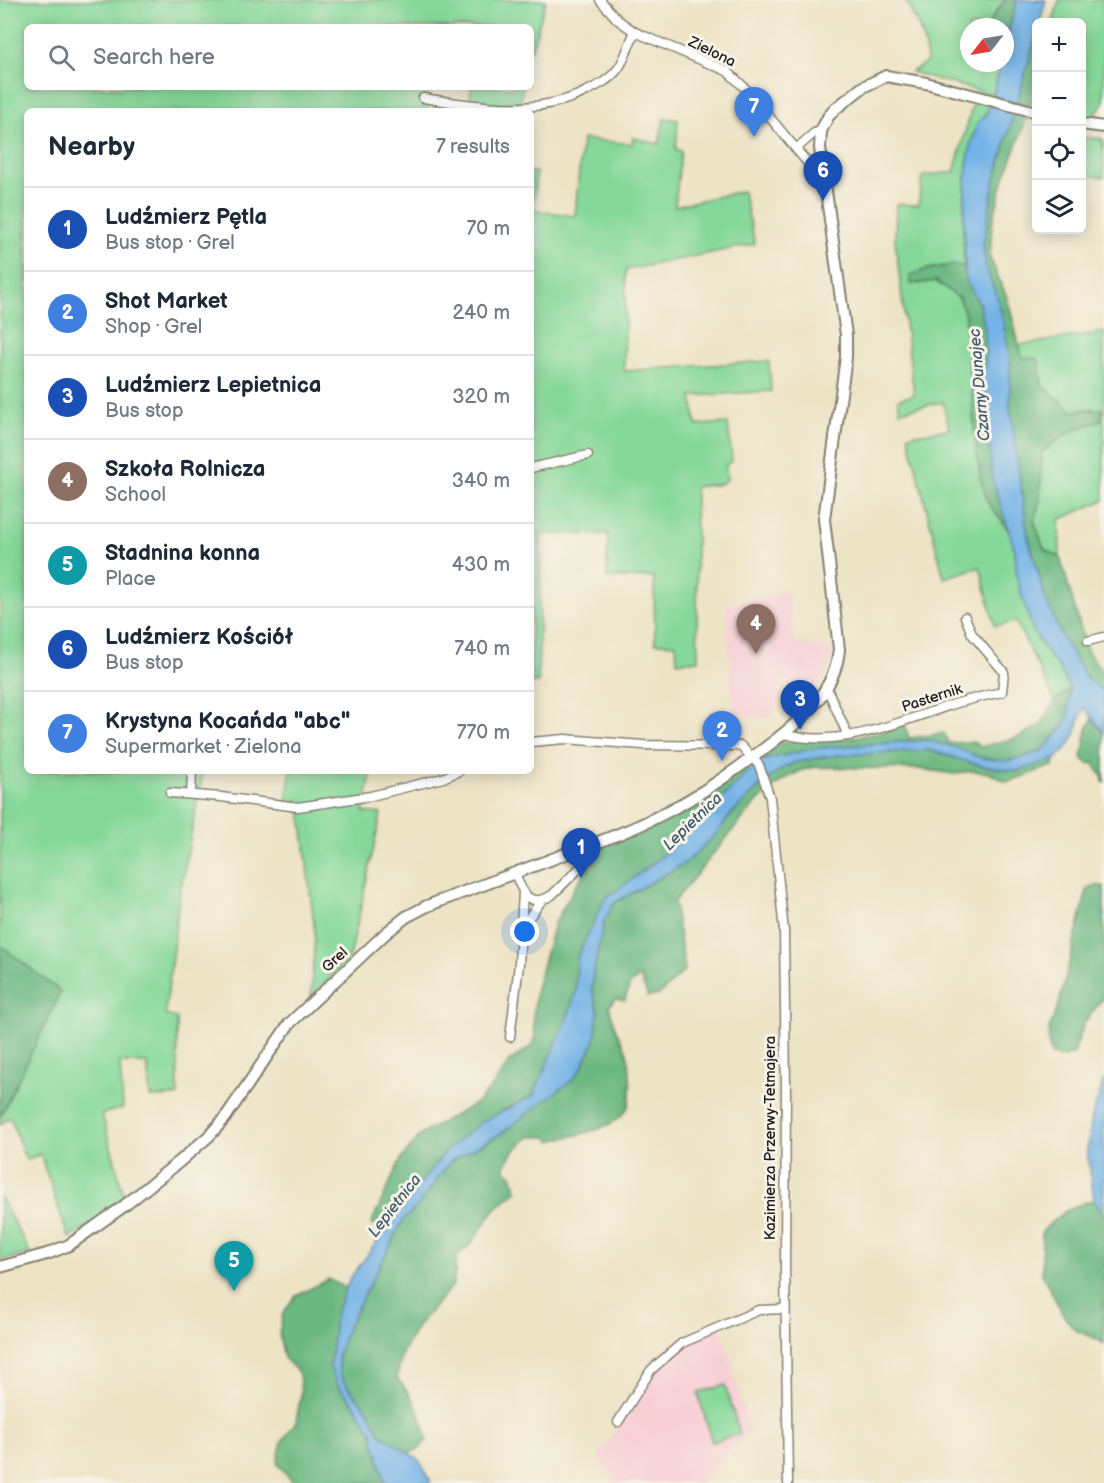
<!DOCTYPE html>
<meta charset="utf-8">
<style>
body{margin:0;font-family:"Balsamiq Sans",sans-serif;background:#f6f6f7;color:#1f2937}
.controls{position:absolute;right:18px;top:18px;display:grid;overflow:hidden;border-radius:9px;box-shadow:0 3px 15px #0003}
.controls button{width:54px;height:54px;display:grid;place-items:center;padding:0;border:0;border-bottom:2px solid #e0e1e3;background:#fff;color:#1f2937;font:30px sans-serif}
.compass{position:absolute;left:960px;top:18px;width:54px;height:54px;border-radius:50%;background:#fff;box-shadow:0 3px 15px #0003;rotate:239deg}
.you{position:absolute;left:525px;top:932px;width:21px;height:21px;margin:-15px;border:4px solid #fff;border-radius:50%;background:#1a73e8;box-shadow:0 0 0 9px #1a73e833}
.badge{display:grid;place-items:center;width:39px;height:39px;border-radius:50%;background:#0f766e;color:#fff;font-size:20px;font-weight:700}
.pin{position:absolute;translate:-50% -50px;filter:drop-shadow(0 2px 3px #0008)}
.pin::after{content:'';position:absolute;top:32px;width:21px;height:18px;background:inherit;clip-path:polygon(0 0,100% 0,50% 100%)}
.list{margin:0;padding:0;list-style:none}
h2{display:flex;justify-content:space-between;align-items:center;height:78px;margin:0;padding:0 24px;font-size:26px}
h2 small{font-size:20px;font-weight:400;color:#747a83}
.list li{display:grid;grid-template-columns:39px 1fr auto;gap:18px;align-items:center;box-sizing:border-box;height:84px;padding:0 24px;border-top:2px solid #e0e1e3}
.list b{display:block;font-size:22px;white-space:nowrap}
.list p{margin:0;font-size:20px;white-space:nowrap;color:#747a83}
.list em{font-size:20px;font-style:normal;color:#747a83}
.icon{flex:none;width:33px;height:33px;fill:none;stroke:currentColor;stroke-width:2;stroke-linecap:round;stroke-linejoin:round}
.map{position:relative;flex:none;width:1104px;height:1483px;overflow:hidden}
.search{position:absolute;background:#fff;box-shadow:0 3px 15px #0003;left:24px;top:24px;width:510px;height:66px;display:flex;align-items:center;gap:15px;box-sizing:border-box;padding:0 21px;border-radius:9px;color:#747a83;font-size:22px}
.panel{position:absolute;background:#fff;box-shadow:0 3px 15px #0003;left:24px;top:108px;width:510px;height:666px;border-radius:9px}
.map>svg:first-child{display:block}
.built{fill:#f7cfd5}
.green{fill:#86d89a;stroke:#517a5b;stroke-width:1.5}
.forest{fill:#6cb882;stroke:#446a4f;stroke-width:1.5}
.water{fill:#73b3e7;stroke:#486882;stroke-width:1.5}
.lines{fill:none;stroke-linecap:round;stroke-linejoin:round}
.minor-casing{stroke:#848070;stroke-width:11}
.tertiary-casing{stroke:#848070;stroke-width:14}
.minor{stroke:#fff;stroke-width:8}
.tertiary{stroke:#fff;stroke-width:10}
.labels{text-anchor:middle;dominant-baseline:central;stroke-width:6;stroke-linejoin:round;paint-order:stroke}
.street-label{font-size:15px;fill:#1c1c1c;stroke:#f7f3e8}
.water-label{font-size:16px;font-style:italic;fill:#3f586d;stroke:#f7f3e8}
</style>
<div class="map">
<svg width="1104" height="1483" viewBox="0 0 1104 1483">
<rect width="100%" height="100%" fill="#f7f3e8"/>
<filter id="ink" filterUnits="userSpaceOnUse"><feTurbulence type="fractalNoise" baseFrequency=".0167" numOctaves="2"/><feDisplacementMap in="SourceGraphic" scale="12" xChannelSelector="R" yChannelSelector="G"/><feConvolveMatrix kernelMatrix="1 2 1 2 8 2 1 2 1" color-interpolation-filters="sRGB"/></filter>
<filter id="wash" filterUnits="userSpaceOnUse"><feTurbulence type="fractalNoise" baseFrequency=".008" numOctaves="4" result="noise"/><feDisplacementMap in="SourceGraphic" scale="24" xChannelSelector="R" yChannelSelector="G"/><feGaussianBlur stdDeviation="1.35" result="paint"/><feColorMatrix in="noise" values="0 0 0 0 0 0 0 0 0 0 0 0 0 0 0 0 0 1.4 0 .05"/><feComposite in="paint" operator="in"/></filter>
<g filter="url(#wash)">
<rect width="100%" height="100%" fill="#ede3c5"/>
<g class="built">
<polygon points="788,592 794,641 833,650 831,664 814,692 785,682 771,718 734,714 726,605"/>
<polygon points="719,1318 749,1431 697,1483 615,1483 598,1457 653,1375 670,1361 667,1346"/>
</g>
<g class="green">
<polygon points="0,0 546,0 531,52 531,27 27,27 27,87 429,87 428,111 27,111 27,771 203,771 179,898 165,1015 177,1018 178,1096 150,1097 147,1063 120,1063 123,1108 102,1114 125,1199 95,1222 69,1238 40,1154 26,1160 10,1117 0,1125 0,1117 60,992 0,945"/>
<path d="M905 0H1005L986 27H969V63H984L993 69 999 68 993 95 911 72 927 62C925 36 917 22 905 0Z"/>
<polygon points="1059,0 1104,0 1104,102 1093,118 1082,116 1082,22 1053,22"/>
<polygon points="471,87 523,87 519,111 465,111 466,103 470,100"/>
<path d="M974 100 990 104 971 143 967 165 963 221 964 266C946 264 926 268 910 276L918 284 935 281 959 298 966 317 974 427 988 503 1010 532 1015 551 1017 578 1033 630 1047 653 1058 666 1070 689 1055 701 1016 622 995 626 980 567 944 578 908 435 949 429 943 402 900 411 898 399 914 395 895 241 896 204 918 205 923 176 954 172Z"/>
<polygon points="664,118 678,120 676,149 681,151 675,206 743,191 755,244 626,270 624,371 769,361 771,391 692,396 696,425 728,423 732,461 726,465 727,479 721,484 695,487 698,660 677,662 676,644 655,643 654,577 607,578 608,534 541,534 538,683 531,683 531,172 536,172 534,210 575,216 582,139 632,144 633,138 659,144"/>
<polygon points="1082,137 1103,139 1104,177 1082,175"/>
<polygon points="1104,332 1104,500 1059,520 1060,557 1044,549 1034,521 1040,500 1042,452 1071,431 1101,420 1094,408 1072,411 1042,385 1038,359 1022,358 1019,345"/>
<polygon points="291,771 372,771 363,812 381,814 350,957 311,997 315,934 301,813 286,802"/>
<polygon points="0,1196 30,1253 0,1261"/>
<polygon points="725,1385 740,1434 712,1442 698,1393"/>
</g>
<g class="forest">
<polygon points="1005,0 1017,0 1005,46 1005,27 986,27"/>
<polygon points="1036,35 1036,87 1031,106 1017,102"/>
<polygon points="1014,111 1028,115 1002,185 992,224 990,258 1008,300 1022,357 1038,359 1042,385 1072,411 1102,409 1101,420 1071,431 1042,452 1040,500 1034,521 1044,549 1060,557 1088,653 1104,673 1104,691 1087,679 1060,633 1045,597 1027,531 1010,408 1010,361 1004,325 998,299 986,268 983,246 994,183"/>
<path d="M953 265 964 266C966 286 980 299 983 319 985 331 986 345 986 357 985 374 979 387 987 403L1010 532 988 503 980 478 974 427 966 317 959 298 936 281 911 284 910 275 925 270Z"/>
<path d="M1070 689 1069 712 1064 726 1043 750 1024 757 1006 761 981 758 958 748 927 740 816 748 763 760C773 733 818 742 840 739 862 736 885 733 905 725L909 738 944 733 948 743 974 742 980 747 1016 738 1041 725 1055 701Z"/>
<polygon points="1092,719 1104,733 1104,784 1102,776 1093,763 1088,764 1082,758 1087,729"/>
<path d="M929 750 982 766 1017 771 1056 759 1053 766 1007 782 989 773 972 771 954 774 920 769 814 767C774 775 749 812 724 841 707 862 690 882 674 902L685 970 659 995 648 997 640 977 630 984 625 1000 615 999 609 1006C612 1014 613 1024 617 1032 620 1039 625 1046 627 1053 630 1065 633 1098 627 1109 613 1131 575 1135 551 1141L547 1137H529L511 1154 504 1169 512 1175 517 1191 495 1209 470 1245 457 1256 453 1285 418 1325 402 1353 397 1378C413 1397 423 1415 427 1440L419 1449 408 1453 380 1433 370 1413 344 1382 339 1370 338 1354 347 1328 404 1219 416 1208 451 1161 468 1150 486 1143 521 1118 598 1011 592 990 593 974 604 921 614 903 687 862 716 834 734 811 769 778 785 767 797 762 829 756Z"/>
<polygon points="746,769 750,770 679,842 655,862 605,899 577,957 576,992 565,1024 533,1096 483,1121 446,1151 387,1227 371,1224 400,1161 420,1135 478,1102 494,1084 511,1060 531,1047 535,1036 533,1017 536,989 554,924 576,885 603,846"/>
<path d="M1095 886H1104V997L1084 1023 1074 1053C1065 1058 1061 1059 1051 1054L1048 1041 1049 1029 1059 1004 1087 890Z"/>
<polygon points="0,945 61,992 0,1117"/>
<path d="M1094 1200 1104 1214V1344L1097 1339 1076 1330 1065 1318 1042 1274V1232C1057 1215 1072 1205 1094 1200Z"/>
<polygon points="328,1279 346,1288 335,1315 338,1386 353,1403 372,1432 385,1483 294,1483 277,1463 282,1441 296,1422 301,1394 299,1373 284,1358 279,1334 283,1313 296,1296"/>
</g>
<g class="water">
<polygon points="1017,0 1046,0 1040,22 1036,22 1036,35 994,183 983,246 986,268 998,299 1004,325 1010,361 1010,408 1028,537 1045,597 1060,633 1087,679 1104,691 1104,733 1084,707 1074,737 1066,749 1056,759 1017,771 982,766 929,750 829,756 797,762 785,767 769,778 734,811 716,834 687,862 614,903 604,921 593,974 592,990 598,1011 595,1040 582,1067 572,1080 502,1133 451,1161 416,1208 404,1219 347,1328 338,1354 339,1370 344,1382 370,1413 380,1433 419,1460 430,1479 430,1483 385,1483 372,1432 353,1403 338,1386 330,1367 335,1315 349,1280 405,1203 446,1151 483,1121 533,1096 565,1024 576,992 577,957 605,899 655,862 679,842 750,770 763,760 816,748 927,740 958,748 981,758 1006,761 1024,757 1043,750 1064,726 1069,712 1070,689 1058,666 1047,653 1033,630 1023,600 1017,578 1015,551 992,478 987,403 982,387 986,357 985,330 980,305 965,279 964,215 967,165 971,143 978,122 986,115 995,89 1000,63 1005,63 1005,46"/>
<polygon points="1104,1079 1104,1214 1094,1200 1087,1150 1092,1117"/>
</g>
</g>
<g filter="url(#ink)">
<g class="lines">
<g class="minor-casing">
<g id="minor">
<polyline points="600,0 618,20 635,32 727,71 747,90 816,173 825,177"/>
<path d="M423 98C477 106 536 117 587 91 599 85 609 80 617 70 625 61 629 43 635 32"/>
<polyline points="796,149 814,133 821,131"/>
<polyline points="531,468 588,455"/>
<polyline points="1088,641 1104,637"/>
<polyline points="826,686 848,736"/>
<path d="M784 734C838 749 897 723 948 706 965 700 984 696 1002 692L1004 672 972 634 965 617"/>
<polyline points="531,742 565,739 643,745 741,746 759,765 770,798 784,931 786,1089 785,1265 788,1483"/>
<polyline points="170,793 221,797 298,807 371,796 443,778 459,771"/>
<polyline points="191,794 192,771"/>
<path d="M515 873C522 893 529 909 552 895L590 858 594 844"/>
<polyline points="522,927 542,900"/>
<polyline points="510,1037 519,964 523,892"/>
<polyline points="618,1422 651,1370 682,1343 759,1310 785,1309"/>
</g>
</g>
<g class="tertiary-casing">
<g id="tertiary">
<polyline points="1082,124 1104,127"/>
<path d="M0 1267 47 1254 69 1245 124 1206 179 1162 209 1136 225 1118 289 1024 386 933 406 917 427 906C471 889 516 873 560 856 593 844 626 833 657 817 696 798 730 774 765 748 797 724 836 693 839 649L824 519 846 357V335L820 148 821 131 828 117 835 109 863 87 886 76 926 83 1036 112"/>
</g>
</g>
<use href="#minor" class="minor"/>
<use href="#tertiary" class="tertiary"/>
</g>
</g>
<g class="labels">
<g class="street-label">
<text transform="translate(712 52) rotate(26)">Zielona</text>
<text transform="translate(932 698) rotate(-18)">Pasternik</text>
<text transform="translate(335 960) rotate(-43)">Grel</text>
<text transform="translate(770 1138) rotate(-90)">Kazimierza Przerwy-Tetmajera</text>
</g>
<g class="water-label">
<text transform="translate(980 385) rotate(-95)">Czarny Dunajec</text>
<text transform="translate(693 822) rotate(-44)">Lepietnica</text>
<text transform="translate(395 1206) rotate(-52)">Lepietnica</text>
</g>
</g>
</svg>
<div class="controls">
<button>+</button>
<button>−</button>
<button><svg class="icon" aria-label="locate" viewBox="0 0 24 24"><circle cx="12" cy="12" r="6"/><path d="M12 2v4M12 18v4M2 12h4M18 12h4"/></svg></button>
<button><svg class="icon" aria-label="layers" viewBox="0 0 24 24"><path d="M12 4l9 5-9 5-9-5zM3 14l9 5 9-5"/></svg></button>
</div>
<svg class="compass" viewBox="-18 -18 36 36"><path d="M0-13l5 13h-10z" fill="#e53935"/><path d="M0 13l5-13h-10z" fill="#747a83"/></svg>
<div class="you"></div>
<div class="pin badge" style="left:581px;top:878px;background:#1a4fb4">1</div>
<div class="pin badge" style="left:722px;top:761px;background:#3f7fe0">2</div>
<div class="pin badge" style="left:800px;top:730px;background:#1a4fb4">3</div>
<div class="pin badge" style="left:756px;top:654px;background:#8d6e63">4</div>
<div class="pin badge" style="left:234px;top:1291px;background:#0f9aa8">5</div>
<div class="pin badge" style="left:823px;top:201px;background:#1a4fb4">6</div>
<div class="pin badge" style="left:754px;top:137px;background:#3f7fe0">7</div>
<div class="search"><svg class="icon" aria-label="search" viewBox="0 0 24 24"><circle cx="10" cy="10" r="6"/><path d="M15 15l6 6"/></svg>Search here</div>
<section class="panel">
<h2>Nearby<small>7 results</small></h2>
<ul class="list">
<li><span class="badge" style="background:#1a4fb4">1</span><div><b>Ludźmierz Pętla</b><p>Bus stop · Grel</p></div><em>70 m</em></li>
<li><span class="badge" style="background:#3f7fe0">2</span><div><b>Shot Market</b><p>Shop · Grel</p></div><em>240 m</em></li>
<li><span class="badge" style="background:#1a4fb4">3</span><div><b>Ludźmierz Lepietnica</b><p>Bus stop</p></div><em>320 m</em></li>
<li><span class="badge" style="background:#8d6e63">4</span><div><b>Szkoła Rolnicza</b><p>School</p></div><em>340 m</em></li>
<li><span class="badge" style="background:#0f9aa8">5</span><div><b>Stadnina konna</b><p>Place</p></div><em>430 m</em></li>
<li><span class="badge" style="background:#1a4fb4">6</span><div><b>Ludźmierz Kościół</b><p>Bus stop</p></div><em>740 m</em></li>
<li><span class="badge" style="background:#3f7fe0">7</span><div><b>Krystyna Kocańda &quot;abc&quot;</b><p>Supermarket · Zielona</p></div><em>770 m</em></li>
</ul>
</section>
</div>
